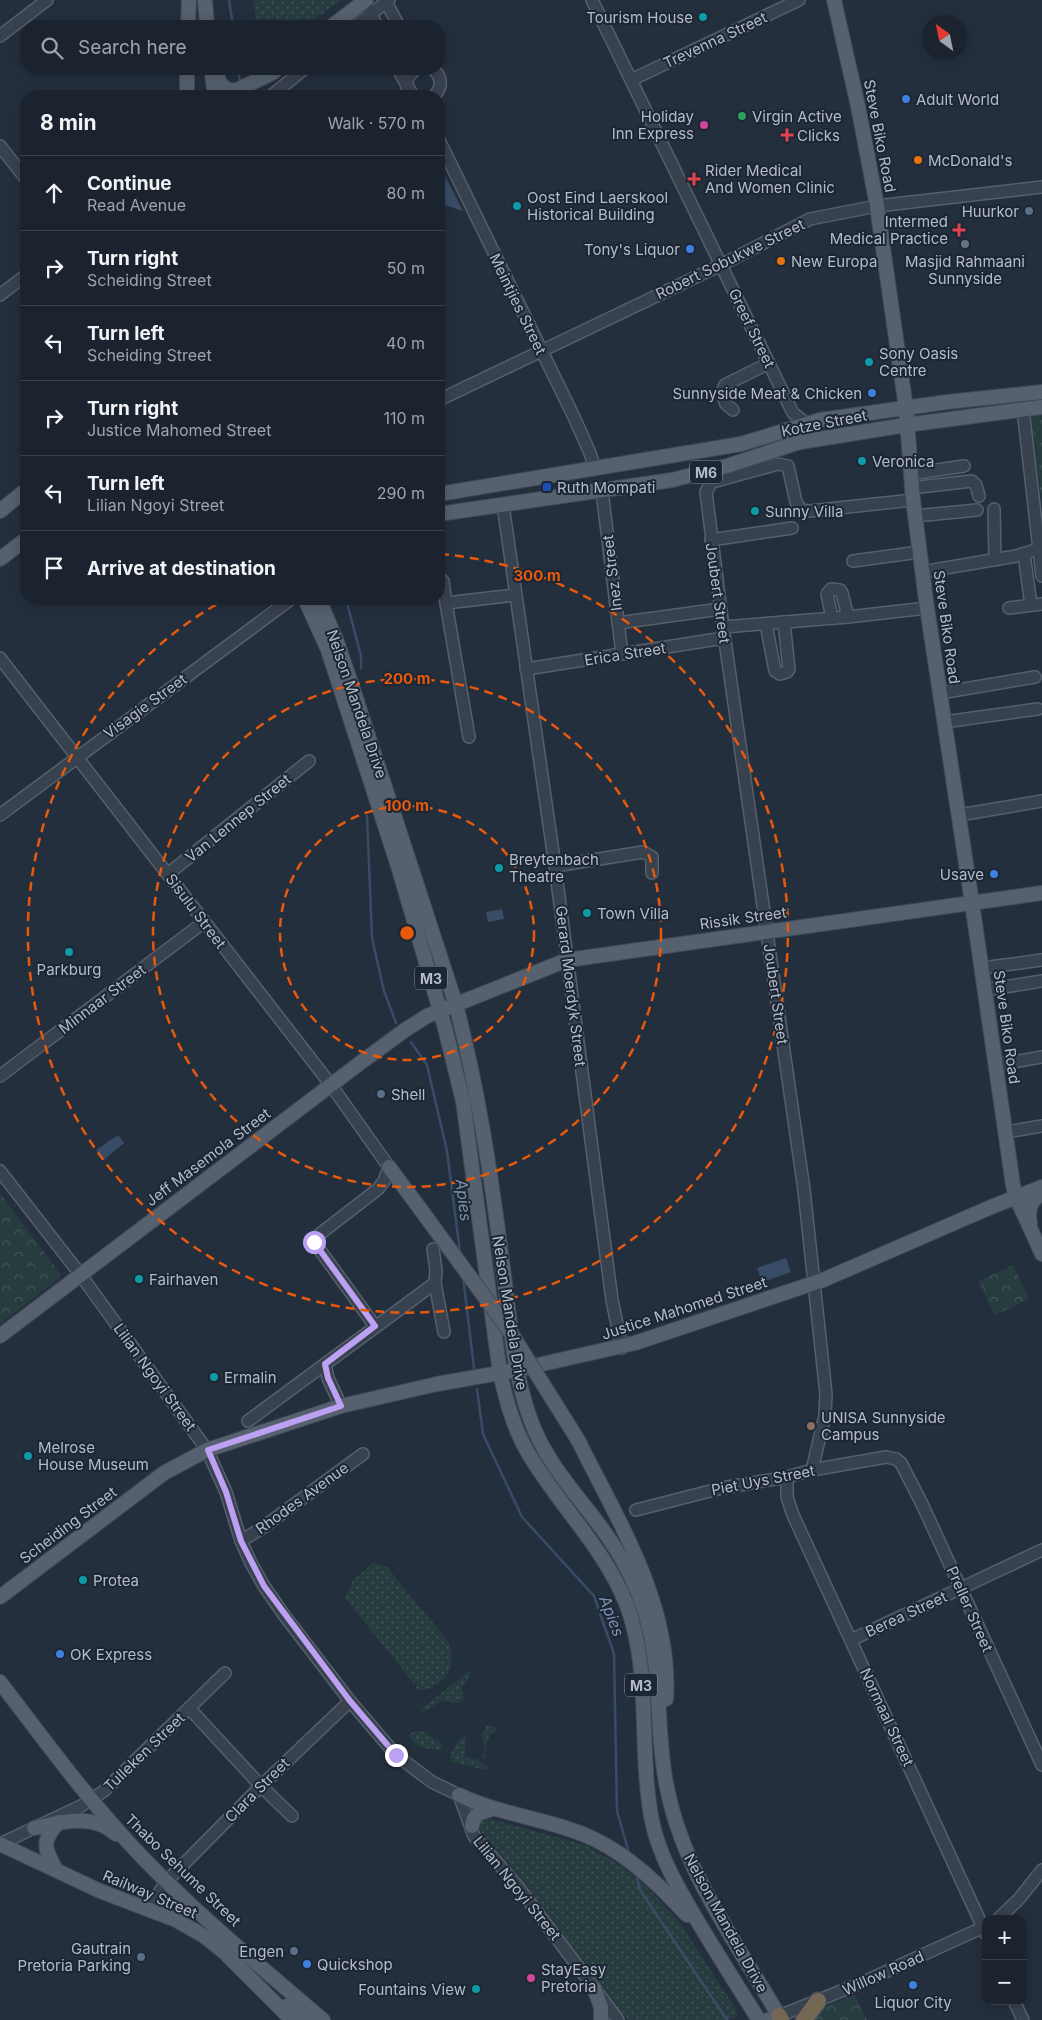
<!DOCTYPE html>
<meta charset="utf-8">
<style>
body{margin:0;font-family:Inter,sans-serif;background:#242b36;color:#f1f3f6}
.controls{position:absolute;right:15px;bottom:15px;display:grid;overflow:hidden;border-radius:10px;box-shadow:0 2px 12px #0003}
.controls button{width:45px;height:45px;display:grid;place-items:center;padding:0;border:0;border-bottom:1px solid #39404a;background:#1b232e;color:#f1f3f6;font:25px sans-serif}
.compass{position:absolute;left:922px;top:15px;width:45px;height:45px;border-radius:50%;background:#1b232e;box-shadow:0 2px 12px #0003;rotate:327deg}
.stop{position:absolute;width:15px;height:15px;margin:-11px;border:4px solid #bca0f2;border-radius:50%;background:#fff}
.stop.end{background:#bca0f2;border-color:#fff;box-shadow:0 1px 5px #0008}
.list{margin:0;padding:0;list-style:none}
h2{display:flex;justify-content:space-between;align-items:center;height:65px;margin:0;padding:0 20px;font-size:21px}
h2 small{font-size:16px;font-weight:400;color:#a0a4aa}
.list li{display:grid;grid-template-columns:32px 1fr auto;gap:15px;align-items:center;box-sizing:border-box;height:75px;padding:0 20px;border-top:1px solid #39404a}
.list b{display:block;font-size:19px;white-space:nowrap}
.list p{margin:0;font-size:16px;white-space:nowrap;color:#a0a4aa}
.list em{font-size:16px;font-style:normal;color:#a0a4aa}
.icon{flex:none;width:28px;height:28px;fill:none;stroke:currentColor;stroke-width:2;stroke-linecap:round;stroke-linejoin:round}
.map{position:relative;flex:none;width:1042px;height:2020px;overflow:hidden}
.search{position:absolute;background:#1b232e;box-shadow:0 2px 12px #0003;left:20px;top:20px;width:425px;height:55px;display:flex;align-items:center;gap:12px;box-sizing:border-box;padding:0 18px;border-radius:20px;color:#a0a4aa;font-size:19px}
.panel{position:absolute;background:#1b232e;box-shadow:0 2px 12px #0003;left:20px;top:90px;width:425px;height:515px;border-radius:20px}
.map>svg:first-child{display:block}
.grass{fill:url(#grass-dots)}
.forest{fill:url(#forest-crowns)}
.water{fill:#394c67}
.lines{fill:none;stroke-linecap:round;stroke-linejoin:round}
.stream{stroke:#394c67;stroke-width:2.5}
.minor-casing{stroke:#565f6c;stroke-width:14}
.major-casing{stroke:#414a57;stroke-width:16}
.highway-casing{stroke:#434c59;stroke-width:19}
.minor{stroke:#38414e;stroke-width:11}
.major{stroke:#56606e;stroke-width:14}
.highway{stroke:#746855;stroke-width:16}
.major-bridge-casing{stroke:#414a57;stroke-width:16;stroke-linecap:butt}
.major-bridge{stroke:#56606e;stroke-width:14}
.route{stroke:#bca0f2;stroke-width:6}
.ring{fill:none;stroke:#e8590c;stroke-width:2.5;stroke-dasharray:9 6}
.culture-dot{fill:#0f9aa8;stroke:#1d2633;stroke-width:2}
.shop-dot{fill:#3f7fe0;stroke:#1d2633;stroke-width:2}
.leisure-dot{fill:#2e9e5b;stroke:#1d2633;stroke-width:2}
.hotel-dot{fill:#d1479c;stroke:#1d2633;stroke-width:2}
.health-dot{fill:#e0444e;stroke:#1d2633;stroke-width:2}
.food-dot{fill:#e8710a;stroke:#1d2633;stroke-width:2}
.service-dot{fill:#5c6f8a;stroke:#1d2633;stroke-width:2}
.worship-dot{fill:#6b7280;stroke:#1d2633;stroke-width:2}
.transit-dot{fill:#1a4fb4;stroke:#1d2633;stroke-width:2}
.education-dot{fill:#8d6e63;stroke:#1d2633;stroke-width:2}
.labels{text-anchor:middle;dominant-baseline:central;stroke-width:4;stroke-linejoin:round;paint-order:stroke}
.shield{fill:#1d2633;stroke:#878f9c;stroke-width:1}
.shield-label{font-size:14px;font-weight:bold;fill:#b4bcc9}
.poi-label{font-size:15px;fill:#b4bcc9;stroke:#1d2633;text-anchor:start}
.street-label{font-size:15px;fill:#b4bcc9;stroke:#1d2633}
.water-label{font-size:16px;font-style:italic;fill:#7c92b1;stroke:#1d2633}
.centre{fill:#e8590c;stroke:#1d2633;stroke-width:2.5}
.ring-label{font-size:15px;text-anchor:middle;font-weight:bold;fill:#e8590c;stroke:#1d2633;stroke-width:4;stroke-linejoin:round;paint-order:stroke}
</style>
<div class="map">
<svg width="1042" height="2020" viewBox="0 0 1042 2020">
<defs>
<pattern id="grass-dots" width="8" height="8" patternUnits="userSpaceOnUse" patternTransform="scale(1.25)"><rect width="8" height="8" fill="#263c3f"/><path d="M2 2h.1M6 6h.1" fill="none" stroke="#435659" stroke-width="1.8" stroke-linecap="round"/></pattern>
<pattern id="forest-crowns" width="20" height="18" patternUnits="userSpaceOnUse" patternTransform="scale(1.25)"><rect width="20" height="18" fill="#263c3f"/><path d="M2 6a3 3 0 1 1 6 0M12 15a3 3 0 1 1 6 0" fill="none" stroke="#435659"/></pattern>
</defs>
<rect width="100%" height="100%" fill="#242f3e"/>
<g class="grass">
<polygon points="253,0 341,0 305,26 257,26"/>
<path d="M373 1563 387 1567 449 1643C451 1649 453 1660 451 1666 449 1678 428 1694 416 1689L417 1682 414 1684 345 1598 353 1580Z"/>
<polygon points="469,1671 471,1673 461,1689 464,1697 460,1703 442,1701 424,1711 420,1710"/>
<polygon points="487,1725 496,1727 496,1731 491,1733 487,1741 485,1761 481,1755 485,1752 482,1735"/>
<path d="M420 1731 425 1732 442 1744 441 1750C427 1749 416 1748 408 1735L413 1732Z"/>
<path d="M466 1734 465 1756 467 1758 477 1759 487 1767 486 1770 453 1762 450 1758C451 1750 459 1739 466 1734Z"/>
<polygon points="487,1818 585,1845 623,1867 649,1889 679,1921 737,2011 735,2018 726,2020 629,2020 618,2010 524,1881 479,1829 481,1822"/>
</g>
<g class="forest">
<polygon points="1042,411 1042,503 1029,412"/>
<polygon points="0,1193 62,1276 0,1324"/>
<polygon points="1013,1265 1029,1299 995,1315 978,1281"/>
<polygon points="855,1995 867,2020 808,2020 814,2011"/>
</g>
<g class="water">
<path d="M442 170 463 211 442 204C437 194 437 180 442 170Z"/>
<polygon points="502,909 504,919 488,922 486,912"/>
<polygon points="118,1135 124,1143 104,1160 96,1150"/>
<polygon points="786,1258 791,1272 762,1282 757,1268"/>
</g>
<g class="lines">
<g class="stream">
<polyline points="229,0 233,26"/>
<polyline points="238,69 240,82"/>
<polyline points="346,599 361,656 361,668"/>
<polyline points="367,816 372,938 384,991 396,1023"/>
<polyline points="411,1042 427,1065 447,1151 460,1252"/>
<polyline points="463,1277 474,1368"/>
<polyline points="477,1389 483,1434 522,1517 594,1596 614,1654 617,1811 629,1853"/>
<polyline points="637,1877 640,1890 727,2020"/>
</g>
<g class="minor-casing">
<g id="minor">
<polyline points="385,0 399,26"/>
<polyline points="592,0 793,413 807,424"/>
<polyline points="368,8 377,26"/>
<polyline points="355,26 389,0"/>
<polyline points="0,36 47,0"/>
<polyline points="398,69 413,96"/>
<path d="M433 69C442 77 443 87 434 96"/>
<polyline points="631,80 799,0"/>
<polyline points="407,88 407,79 415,69"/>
<polyline points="271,96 304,69"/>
<polyline points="439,140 574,417 590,453 595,469"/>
<polyline points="0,146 26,179"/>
<polyline points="0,295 26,275"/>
<polyline points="439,400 721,265 810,219 877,206 1042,187"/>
<polyline points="1023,409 1042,576"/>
<polyline points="733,410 726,404 722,393 725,385 769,363"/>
<polyline points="910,474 964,466"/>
<polyline points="911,488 972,481 976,485 979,496"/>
<polyline points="602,491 622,654"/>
<polyline points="503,505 555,866 612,1300 622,1348"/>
<polyline points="994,509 995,560"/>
<polyline points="915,516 977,510"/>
<polyline points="711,540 792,528"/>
<polyline points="1024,554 1031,605"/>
<polyline points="853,561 919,552"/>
<polyline points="922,572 1016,556 1042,548"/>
<polyline points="443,581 446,603"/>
<polyline points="1009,608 1042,604"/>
<polyline points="832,618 827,594 831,589 840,590 842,593 848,617"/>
<polyline points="618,623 720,609"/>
<polyline points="766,624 775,671 780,674 787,672 789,669 784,622"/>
<polyline points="723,627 848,617 927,608"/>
<polyline points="0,658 331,1085 389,1167 384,1181 378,1189 316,1237 314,1242 375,1326"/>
<polyline points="526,669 724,638"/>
<polyline points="940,693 1035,677"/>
<polyline points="944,722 1038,709"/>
<polyline points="469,737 446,603 515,595"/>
<polyline points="0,815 291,599"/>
<polyline points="959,815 1042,801"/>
<polyline points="555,866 643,852 652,857 652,873"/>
<polyline points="168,874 309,761"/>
<polyline points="982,968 1042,960"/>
<polyline points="985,990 1042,981"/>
<polyline points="996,1065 1042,1057"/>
<polyline points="0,1076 204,922"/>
<polyline points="1006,1132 1042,1126"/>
<polyline points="0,1171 80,1274 207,1450 226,1492 241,1541 251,1563 264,1586 284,1615 350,1701 396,1755 432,1782 459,1795 474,1836 516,1884 618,2020"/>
<polyline points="433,1249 436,1270 435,1283 444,1332"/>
<polyline points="325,1364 328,1378 341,1406"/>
<polyline points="248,1421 435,1283"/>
<polyline points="812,1470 825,1415 826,1394 804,1190 723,627 706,492 711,483 716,481 778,464 788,466 796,502 801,510 810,511 913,500"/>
<polyline points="787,1477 787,1497 793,1515 986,1934"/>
<polyline points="636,1510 722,1488 787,1477 812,1470 886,1457 896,1459 901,1463 922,1504 1042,1765"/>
<polyline points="241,1541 262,1528 363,1454"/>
<polyline points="851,1640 1042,1550"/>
<polyline points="189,1708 261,1786 292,1816"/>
<polyline points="0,1844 81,1806 104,1791 225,1673"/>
<polyline points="149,1908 167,1881 261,1786 350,1701"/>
<polyline points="998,1919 1019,1899 1042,1870"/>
<polyline points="1014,2001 1023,2020"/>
<polyline points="779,2016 861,1983 986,1926"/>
</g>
</g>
<g class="major-casing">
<g id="major">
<polyline points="205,0 207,26"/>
<polyline points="834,0 858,106 877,206 906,408 913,500 927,608 972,903 1013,1185 1016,1197 1042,1254"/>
<polyline points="188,26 189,0"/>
<polyline points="332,26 366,0"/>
<polyline points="187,69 187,96"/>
<polyline points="215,69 221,85 230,91 237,90 274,72"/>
<polyline points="212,74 215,96"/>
<polyline points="439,494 741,444 820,420 947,402 1042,392"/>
<polyline points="0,511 26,490"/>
<polyline points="439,514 672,480 727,466 800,442 906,425 1042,407"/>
<polyline points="0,559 26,539"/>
<path d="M305 599 328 650 399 869 445 1028 463 1101 500 1373C506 1399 513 1427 527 1451 558 1505 602 1544 626 1603 652 1669 638 1750 652 1821 660 1859 681 1893 701 1927 720 1958 739 1989 759 2020"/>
<path d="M319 599 337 642 352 686 456 1005C478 1089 491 1175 502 1261 510 1315 512 1370 531 1421 548 1468 585 1502 612 1543 627 1565 638 1590 646 1616 663 1672 655 1732 667 1788 684 1873 737 1943 779 2016L768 2020"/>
<polyline points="389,1167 421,1210"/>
<path d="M1030 1223C1027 1209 1031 1201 1042 1192"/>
<polyline points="0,1336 360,1063 405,1030 427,1016 567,960 1042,893"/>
<path d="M578 1440C618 1521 672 1605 666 1699"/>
<polyline points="0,1597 164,1473 207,1450 341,1406 437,1384 516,1370 635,1343 823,1280 991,1207 1042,1187"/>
<path d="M0 1682C46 1742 90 1803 143 1858 199 1916 262 1968 323 2020"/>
<path d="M459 1795C503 1816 553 1819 596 1840 632 1858 660 1886 687 1915"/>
<path d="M472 1826C473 1813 482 1812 493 1809"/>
<path d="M34 1828C62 1822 92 1813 116 1834"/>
<polyline points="0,1844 100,1891 176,1920 204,1936 224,1952 292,2020"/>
<path d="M56 1870C45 1850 40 1841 59 1822"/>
<polyline points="594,1988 601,2007 601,2020"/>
<polyline points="287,2006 305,2020"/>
</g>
</g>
<g class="highway-casing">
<g id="highway">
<polyline points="779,2016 781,2020"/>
<polyline points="804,2020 818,2001"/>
</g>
</g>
<use href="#minor" class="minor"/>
<use href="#major" class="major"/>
<use href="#highway" class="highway"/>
<g class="major-bridge-casing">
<polyline id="major-bridge" points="421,1210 511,1333 578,1440"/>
</g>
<use href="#major-bridge" class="major-bridge"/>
</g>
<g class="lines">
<polyline class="route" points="314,1242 375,1326 325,1364 328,1378 341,1406 208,1450 226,1492 241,1541 264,1586 350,1701 396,1755"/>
</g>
<g class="ring">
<circle cx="407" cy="933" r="127"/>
<circle cx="407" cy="933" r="254"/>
<path d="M440 554A380 380 0 1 1 226 599"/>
</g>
<g class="culture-dot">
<circle cx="703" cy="17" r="5"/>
<circle cx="517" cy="206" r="5"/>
<circle cx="869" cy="362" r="5"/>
<circle cx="862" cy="461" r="5"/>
<circle cx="755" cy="511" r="5"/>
<circle cx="499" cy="868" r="5"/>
<circle cx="587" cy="913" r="5"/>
<circle cx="69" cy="952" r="5"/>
<circle cx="139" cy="1279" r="5"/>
<circle cx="214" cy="1377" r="5"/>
<circle cx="28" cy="1456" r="5"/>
<circle cx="83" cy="1580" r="5"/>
<circle cx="476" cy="1989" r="5"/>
</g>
<g class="shop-dot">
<circle cx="906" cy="99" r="5"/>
<circle cx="690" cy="249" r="5"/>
<circle cx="872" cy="393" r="5"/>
<circle cx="994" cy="874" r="5"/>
<circle cx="60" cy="1654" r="5"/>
<circle cx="307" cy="1964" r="5"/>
<circle cx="913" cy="1985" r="5"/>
</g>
<circle class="leisure-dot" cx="742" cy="116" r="5"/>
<g class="hotel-dot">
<circle cx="704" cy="125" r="5"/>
<circle cx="531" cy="1978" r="5"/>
</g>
<g class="health-dot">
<path d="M784.5 127.5h5v5h5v5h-5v5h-5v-5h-5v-5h5z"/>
<path d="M691.5 171.5h5v5h5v5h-5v5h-5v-5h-5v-5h5z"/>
<path d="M956.5 222.5h5v5h5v5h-5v5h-5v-5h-5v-5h5z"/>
</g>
<g class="food-dot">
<circle cx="918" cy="160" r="5"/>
<circle cx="781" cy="261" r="5"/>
</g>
<g class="service-dot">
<circle cx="1029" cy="211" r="5"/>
<circle cx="381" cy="1094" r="5"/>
<circle cx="294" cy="1951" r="5"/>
<circle cx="141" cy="1957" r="5"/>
</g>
<circle class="worship-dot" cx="965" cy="244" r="5"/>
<rect class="transit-dot" x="542" y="482" width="10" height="10" rx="2.5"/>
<circle class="education-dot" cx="811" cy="1426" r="5"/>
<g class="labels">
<g class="shield">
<rect x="690" y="460.5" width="32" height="23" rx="4"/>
<rect x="415" y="966.5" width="32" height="23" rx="4"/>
<rect x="625" y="1673.5" width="32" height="23" rx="4"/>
</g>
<g class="shield-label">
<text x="706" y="472">M6</text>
<text x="431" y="978">M3</text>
<text x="641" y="1685">M3</text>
</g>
<g class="poi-label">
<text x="693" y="17" text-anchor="end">Tourism House</text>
<text x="916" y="99">Adult World</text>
<text x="694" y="116" text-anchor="end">Holiday<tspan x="694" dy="17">Inn Express</tspan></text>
<text x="752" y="116">Virgin Active</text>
<text x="797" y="135">Clicks</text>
<text x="928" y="160">McDonald's</text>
<text x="705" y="170">Rider Medical<tspan x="705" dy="17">And Women Clinic</tspan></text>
<text x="527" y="197">Oost Eind Laerskool<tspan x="527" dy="17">Historical Building</tspan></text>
<text x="1019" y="211" text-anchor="end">Huurkor</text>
<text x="948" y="221" text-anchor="end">Intermed<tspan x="948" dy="17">Medical Practice</tspan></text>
<text x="680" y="249" text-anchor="end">Tony's Liquor</text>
<text x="791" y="261">New Europa</text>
<text x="965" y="261" text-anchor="middle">Masjid Rahmaani<tspan x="965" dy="17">Sunnyside</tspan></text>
<text x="879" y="353">Sony Oasis<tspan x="879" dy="17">Centre</tspan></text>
<text x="862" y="393" text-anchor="end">Sunnyside Meat &amp; Chicken</text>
<text x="872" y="461">Veronica</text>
<text x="557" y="487">Ruth Mompati</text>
<text x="765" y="511">Sunny Villa</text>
<text x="509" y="859">Breytenbach<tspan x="509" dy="17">Theatre</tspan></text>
<text x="984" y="874" text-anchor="end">Usave</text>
<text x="597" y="913">Town Villa</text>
<text x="69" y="969" text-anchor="middle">Parkburg</text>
<text x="391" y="1094">Shell</text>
<text x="149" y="1279">Fairhaven</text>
<text x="224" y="1377">Ermalin</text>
<text x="821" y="1417">UNISA Sunnyside<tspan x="821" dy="17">Campus</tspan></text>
<text x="38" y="1447">Melrose<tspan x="38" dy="17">House Museum</tspan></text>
<text x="93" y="1580">Protea</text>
<text x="70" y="1654">OK Express</text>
<text x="131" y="1948" text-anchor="end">Gautrain<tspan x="131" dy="17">Pretoria Parking</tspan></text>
<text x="284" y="1951" text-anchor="end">Engen</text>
<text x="317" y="1964">Quickshop</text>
<text x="541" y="1969">StayEasy<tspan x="541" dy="17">Pretoria</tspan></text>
<text x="466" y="1989" text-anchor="end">Fountains View</text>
<text x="913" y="2002" text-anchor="middle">Liquor City</text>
</g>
<g class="street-label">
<text transform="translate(715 40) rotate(-25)">Trevenna Street</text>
<text transform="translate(880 136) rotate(79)">Steve Biko Road</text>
<text transform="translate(730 259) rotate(-26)">Robert Sobukwe Street</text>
<text transform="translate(518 304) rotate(64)">Meintjies Street</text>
<text transform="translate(752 328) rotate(64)">Greef Street</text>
<text transform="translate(824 423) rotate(-11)">Kotze Street</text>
<text transform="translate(612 573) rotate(-97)">Inez Street</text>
<text transform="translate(718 593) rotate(82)">Joubert Street</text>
<text transform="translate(947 627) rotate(82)">Steve Biko Road</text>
<text transform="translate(625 654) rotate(-9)">Erica Street</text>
<text transform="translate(357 704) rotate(71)">Nelson Mandela Drive</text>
<text transform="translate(145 706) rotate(-36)">Visagie Street</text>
<text transform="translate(238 818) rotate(-39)">Van Lennep Street</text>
<text transform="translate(196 911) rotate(53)">Sisulu Street</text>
<text transform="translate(743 918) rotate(-8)">Rissik Street</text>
<text transform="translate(571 986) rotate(83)">Gerard Moerdyk Street</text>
<text transform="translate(776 994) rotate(82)">Joubert Street</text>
<text transform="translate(102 999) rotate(-37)">Minnaar Street</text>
<text transform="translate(1007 1027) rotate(82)">Steve Biko Road</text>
<text transform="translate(208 1157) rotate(-37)">Jeff Masemola Street</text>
<text transform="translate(684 1308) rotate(-18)">Justice Mahomed Street</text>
<text transform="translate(510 1313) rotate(81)">Nelson Mandela Drive</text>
<text transform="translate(155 1377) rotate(54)">Lilian Ngoyi Street</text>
<text transform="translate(763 1480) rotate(-11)">Piet Uys Street</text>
<text transform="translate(302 1498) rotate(-36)">Rhodes Avenue</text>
<text transform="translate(68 1525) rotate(-37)">Scheiding Street</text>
<text transform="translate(970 1609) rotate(66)">Preller Street</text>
<text transform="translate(906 1614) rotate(-25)">Berea Street</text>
<text transform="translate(887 1717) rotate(65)">Normaal Street</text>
<text transform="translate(144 1752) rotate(-44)">Tulleken Street</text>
<text transform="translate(257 1790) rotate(-45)">Clara Street</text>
<text transform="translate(183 1870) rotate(44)">Thabo Sehume Street</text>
<text transform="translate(517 1888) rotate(51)">Lilian Ngoyi Street</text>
<text transform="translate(150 1894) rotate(23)">Railway Street</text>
<text transform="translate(726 1923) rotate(61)">Nelson Mandela Drive</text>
<text transform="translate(883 1973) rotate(-24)">Willow Road</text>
</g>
<g class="water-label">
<text transform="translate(464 1200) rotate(83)">Apies</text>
<text transform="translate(612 1616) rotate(69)">Apies</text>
</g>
</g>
<circle cx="407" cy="933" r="8" class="centre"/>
<g class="ring-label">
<text x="537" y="581">300 m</text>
<text x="407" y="684">200 m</text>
<text x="407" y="811">100 m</text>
</g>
</svg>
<div class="controls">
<button>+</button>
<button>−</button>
</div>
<svg class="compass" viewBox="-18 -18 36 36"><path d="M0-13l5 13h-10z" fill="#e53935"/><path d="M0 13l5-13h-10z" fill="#a0a4aa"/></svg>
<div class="stop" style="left:314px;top:1242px"></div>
<div class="stop end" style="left:396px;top:1755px"></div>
<div class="search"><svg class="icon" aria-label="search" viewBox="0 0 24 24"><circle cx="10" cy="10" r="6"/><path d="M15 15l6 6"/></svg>Search here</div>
<section class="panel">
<h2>8 min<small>Walk · 570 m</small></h2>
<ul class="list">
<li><svg class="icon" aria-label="ahead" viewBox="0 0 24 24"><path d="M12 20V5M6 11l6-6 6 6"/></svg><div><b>Continue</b><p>Read Avenue</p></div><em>80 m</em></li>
<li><svg class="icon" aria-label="right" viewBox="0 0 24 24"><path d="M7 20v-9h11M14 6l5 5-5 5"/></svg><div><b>Turn right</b><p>Scheiding Street</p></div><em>50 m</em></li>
<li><svg class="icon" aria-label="left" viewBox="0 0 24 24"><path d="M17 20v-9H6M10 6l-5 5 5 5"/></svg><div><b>Turn left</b><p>Scheiding Street</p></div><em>40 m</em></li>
<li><svg class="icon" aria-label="right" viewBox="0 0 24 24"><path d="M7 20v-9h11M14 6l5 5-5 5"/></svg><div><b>Turn right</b><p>Justice Mahomed Street</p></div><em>110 m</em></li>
<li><svg class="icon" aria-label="left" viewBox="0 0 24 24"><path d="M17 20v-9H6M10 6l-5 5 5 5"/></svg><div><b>Turn left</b><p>Lilian Ngoyi Street</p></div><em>290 m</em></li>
<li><svg class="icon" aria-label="arrive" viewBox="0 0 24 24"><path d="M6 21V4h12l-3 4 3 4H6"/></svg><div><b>Arrive at destination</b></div></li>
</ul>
</section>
</div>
